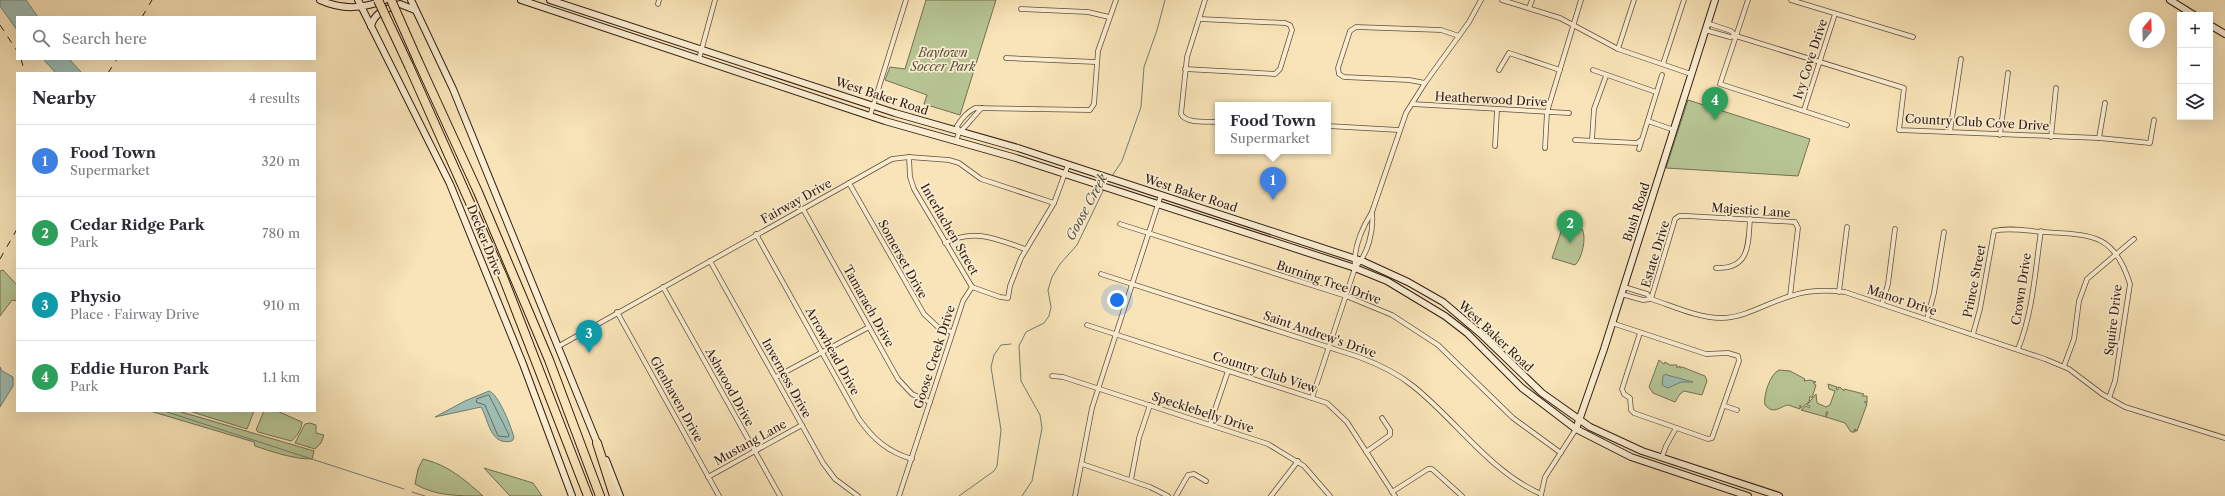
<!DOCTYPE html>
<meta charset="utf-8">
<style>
body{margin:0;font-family:"Libre Caslon Text",serif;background:#f7f7f7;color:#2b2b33}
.controls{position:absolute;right:12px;top:12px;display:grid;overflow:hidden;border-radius:0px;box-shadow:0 4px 16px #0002}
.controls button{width:36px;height:36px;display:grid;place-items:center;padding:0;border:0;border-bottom:1px solid #e1e1e2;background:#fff;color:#2b2b33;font:20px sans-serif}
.compass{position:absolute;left:2129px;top:12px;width:36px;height:36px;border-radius:50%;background:#fff;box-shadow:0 4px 16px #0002;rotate:19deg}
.you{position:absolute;left:1117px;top:300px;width:14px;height:14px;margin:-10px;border:3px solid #fff;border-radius:50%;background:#1a73e8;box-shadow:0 0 0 6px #1a73e833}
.badge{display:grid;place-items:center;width:26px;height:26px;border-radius:50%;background:#7c3aed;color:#fff;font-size:13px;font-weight:700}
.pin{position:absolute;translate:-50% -33px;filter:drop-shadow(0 1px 2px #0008)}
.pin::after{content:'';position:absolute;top:21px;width:14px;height:12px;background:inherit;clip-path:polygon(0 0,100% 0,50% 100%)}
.popup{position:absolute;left:1215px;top:102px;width:116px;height:52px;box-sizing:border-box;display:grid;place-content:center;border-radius:0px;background:#fff;filter:drop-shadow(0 1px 3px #0005);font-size:13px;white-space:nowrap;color:#7c7c81}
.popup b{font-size:15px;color:#2b2b33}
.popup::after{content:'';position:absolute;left:50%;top:100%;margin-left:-8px;border:8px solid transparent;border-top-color:#fff}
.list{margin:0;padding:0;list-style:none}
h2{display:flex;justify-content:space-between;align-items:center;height:52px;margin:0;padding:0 16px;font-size:17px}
h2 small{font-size:13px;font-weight:400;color:#7c7c81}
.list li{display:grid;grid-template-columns:26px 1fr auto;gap:12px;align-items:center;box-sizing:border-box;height:72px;padding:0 16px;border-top:1px solid #e1e1e2}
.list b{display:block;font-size:15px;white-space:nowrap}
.list p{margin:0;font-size:13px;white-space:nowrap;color:#7c7c81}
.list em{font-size:13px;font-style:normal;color:#7c7c81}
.icon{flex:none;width:22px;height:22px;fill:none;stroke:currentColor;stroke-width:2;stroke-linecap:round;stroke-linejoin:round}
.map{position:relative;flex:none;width:2225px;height:496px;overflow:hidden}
.search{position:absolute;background:#fff;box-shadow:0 4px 16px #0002;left:16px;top:16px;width:300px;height:44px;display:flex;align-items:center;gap:10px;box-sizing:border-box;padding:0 14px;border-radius:0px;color:#7c7c81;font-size:15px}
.panel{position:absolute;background:#fff;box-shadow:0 4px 16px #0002;left:16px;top:72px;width:300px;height:340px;border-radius:0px}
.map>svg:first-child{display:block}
.green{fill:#b7c594;stroke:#747053}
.water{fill:#9ebeb4;stroke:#727d73}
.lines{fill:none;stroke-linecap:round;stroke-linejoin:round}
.shore{stroke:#686d63;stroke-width:1}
.stream{stroke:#727d73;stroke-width:1}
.street-casing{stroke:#634e3c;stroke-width:5.5}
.secondary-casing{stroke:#311c12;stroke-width:8}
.highway-casing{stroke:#311c12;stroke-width:10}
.street{stroke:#faedd1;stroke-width:4}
.secondary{stroke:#faedd1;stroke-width:6}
.highway{stroke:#f8e4b8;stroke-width:8}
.rail{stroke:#311c12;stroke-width:1;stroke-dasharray:7 7;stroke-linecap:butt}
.highway-bridge-casing{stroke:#311c12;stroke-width:10;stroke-linecap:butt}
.highway-bridge{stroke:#f8e4b8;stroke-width:8}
.labels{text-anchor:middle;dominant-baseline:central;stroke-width:3.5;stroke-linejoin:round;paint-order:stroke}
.park-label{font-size:12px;font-style:italic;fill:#594f39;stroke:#faedd1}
.street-label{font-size:12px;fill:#311c12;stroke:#faedd1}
.water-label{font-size:13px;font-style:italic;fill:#524d43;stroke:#faedd1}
</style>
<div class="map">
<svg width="2225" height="496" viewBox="0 0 2225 496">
<rect width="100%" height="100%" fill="#f8e4b8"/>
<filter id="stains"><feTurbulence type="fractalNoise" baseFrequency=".005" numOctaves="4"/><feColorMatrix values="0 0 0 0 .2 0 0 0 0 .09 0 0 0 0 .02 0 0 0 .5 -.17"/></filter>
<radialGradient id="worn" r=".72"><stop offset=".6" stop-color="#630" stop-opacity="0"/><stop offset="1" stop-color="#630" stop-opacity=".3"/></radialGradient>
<g class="green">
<polygon points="926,0 996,0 960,115 924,104 927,95 885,80 890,67 905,69"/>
<polygon points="1688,100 1810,139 1798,176 1666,168"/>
<path d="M1564 223 1582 229C1587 237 1582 259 1575 265L1552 258Z"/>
<polygon points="3,270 17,285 17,301 12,300 0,316 0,271"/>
<polygon points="1659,360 1664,364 1665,362 1670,365 1677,365 1677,368 1680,366 1680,368 1682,367 1705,376 1707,381 1702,395 1684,391 1680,394 1675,402 1653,393 1649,387"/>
<path d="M1779 370 1790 371 1805 379 1804 381 1810 380 1816 382 1813 383 1816 385 1812 398 1810 396 1809 402 1801 408 1800 405V409L1788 405C1779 407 1774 415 1765 405 1763 396 1770 374 1779 370Z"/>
<polygon points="1828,384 1837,387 1836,389 1838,390 1838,387 1841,388 1844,391 1844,389 1864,394 1862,396 1867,396 1867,403 1865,401 1865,403 1867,404 1857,431 1855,431 1856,429 1854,430 1855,432 1851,432 1845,423 1826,417 1828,412 1826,412 1826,417 1801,410 1806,406 1809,408 1810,406 1807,405 1816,394 1817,403 1826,407 1830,405 1835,391 1829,389"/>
<path d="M150 411H178L314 451 312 459C293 459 273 452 255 446L254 442Z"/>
<polygon points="189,411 254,411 247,429"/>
<path d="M264 411H277L302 422C302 429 296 438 291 441L258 432 256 430Z"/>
<polygon points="310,423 316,425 316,433 324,435 321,443 315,449 295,443 305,424"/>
<path d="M423 459C448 465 464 479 483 496 459 496 435 496 415 484L418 469Z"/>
<polygon points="484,468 533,483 542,496 510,496"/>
</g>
<g class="water">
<polygon points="0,0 26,0 38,17 17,17 17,30 0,6"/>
<polygon points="43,59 69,59 82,73 56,73"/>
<polygon points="0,367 2,371 13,377 13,386 0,407"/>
<polygon points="1666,374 1667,375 1693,382 1681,382 1668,388 1662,385 1663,376"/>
<path d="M489 391C498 393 512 428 514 438L512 441C490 446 489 421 481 407L435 417 465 401Z"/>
</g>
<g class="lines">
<polygon class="shore" points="489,395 509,435 508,437 498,436 485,405 476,402 477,399"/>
<g class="stream">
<polyline points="1112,176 1122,161 1141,107 1144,67 1157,30 1165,0"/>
<polyline points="164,411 404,489"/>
<polyline points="412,492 425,496"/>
<polyline points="959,496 994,471 997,466 1001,430 991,367 994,355 1001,345 1011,344"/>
<polyline points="1022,496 1032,481 1042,428 1040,415 1021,381 1019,346 1026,332 1044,323 1049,316 1051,307 1048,290 1052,277 1060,264 1077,245 1104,189"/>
</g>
<g class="street-casing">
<g id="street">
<path d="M1205 0 1187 57 1181 114C1186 124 1207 121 1218 122"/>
<polyline points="1502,0 1560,18 1618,49 1691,74"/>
<polyline points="1748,0 1720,84 1847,125"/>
<polyline points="1791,0 1913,37"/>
<polyline points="658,4 659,0"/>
<polyline points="1529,8 1532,0"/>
<polyline points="1021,9 1088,12 1109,17"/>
<polyline points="1707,23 1731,31 1736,36"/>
<polyline points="1705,30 1730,37 1736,36 1904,88 1899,130 2099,138 2150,143 2154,120"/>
<polyline points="1618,49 1634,0"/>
<polyline points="1006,58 1096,62"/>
<polyline points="699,59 715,0"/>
<polyline points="1663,64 1684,0"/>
<polyline points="1185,69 1275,74 1280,69 1292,30 1290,25 1285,23 1200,19"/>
<polyline points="1499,70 1509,53 1560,70"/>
<polyline points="1593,70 1656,92"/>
<polyline points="1425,83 1409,80 1344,77 1339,74 1338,68 1350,31 1356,27 1441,30 1459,36"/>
<polyline points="1412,104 1569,113"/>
<polyline points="1804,110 1835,14"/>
<polyline points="870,116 906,0"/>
<polyline points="1648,121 1674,130"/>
<polyline points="1328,126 1399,130"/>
<path d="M959 132C965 129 974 115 982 108"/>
<polyline points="1950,132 1961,59"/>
<polyline points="2000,135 2008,73"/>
<polyline points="2051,137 2056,88"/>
<polyline points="2099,138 2105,103"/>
<polyline points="1575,140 1637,143 1641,140"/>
<polyline points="1592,140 1594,109 1606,76"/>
<path d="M956 142 959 132 957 126C962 118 967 112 975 108L1090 110 1094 104 1098 51 1116 0"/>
<polyline points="1495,146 1497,110"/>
<polyline points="1545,148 1547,112 1581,0"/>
<polyline points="1639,149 1662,75"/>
<polyline points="909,157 910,177 914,189 972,287"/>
<polyline points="849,183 924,314 939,328 952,332"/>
<polyline points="803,209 898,379 912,394 930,402"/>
<polyline points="1120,224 1346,296 1392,315 1438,345 1513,418 1561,453"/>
<path d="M756 234 859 419C873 439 888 452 912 459"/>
<path d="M945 243C974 228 996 239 1025 249"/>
<polyline points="710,261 823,463 835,479 858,496"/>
<path d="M1355 268C1368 254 1374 231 1372 212"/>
<path d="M1716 268C1750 269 1748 245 1750 219"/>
<path d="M1101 274 1359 357C1378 364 1397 373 1413 386 1457 421 1489 471 1541 494"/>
<polyline points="663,287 780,496"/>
<polyline points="1624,287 1647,294 1651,299"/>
<polyline points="1839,292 1847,227"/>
<path d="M1621 294 1643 300 1651 299C1673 306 1698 318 1721 318 1746 318 1770 301 1794 295 1810 290 1828 290 1845 292L2045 359 2069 369 2102 394 2125 407 2225 438"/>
<polyline points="1651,299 1675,219 1679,216 1687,216 1795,222 1798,228 1790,296"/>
<polyline points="1882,304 1888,284 1895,229"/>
<polyline points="617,312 719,496"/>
<polyline points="1927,319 1934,293 1944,232"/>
<polyline points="1612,323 1706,354 1728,353 1738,356 1739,361 1712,438 1708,439 1634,413 1631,410 1630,398 1624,394 1622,389 1640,333"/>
<polyline points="1087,325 1327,403 1347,422 1395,496"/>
<path d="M1973 334 1980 309 1994 231C2009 227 2028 231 2043 232 2090 235 2114 232 2130 284L2115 381 2109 398"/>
<polyline points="559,346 892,159 909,157 949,160 959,163 981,179 1054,203"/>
<path d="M2018 349C2033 312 2035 271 2041 231"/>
<polyline points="2064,366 2074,339 2079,301 2087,279 2134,239"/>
<polyline points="1052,376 1063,377 1268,444 1304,466 1330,496"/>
<polyline points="776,377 869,327"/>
<path d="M1312 398 1355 268C1353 249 1362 228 1372 212L1406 113 1425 83 1469 22 1481 0"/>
<polyline points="1725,406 1737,410"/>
<polyline points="1210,424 1228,371"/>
<polyline points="1366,452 1390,435 1390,430 1382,418"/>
<polyline points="1662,457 1666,446 1676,428"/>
<polyline points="1082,464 1150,487 1168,496"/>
<polyline points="708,477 802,425"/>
<polyline points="1131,480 1139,438 1150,405"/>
<polyline points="1392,492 1428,469 1432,469 1462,496"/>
<polyline points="1541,495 1545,477 1576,429"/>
<polyline points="899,496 963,301 972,287 1000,297 1008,298 1010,286 1021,258 1054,203 1068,165"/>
<polyline points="1075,496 1092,408 1161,195"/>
<polyline points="1176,496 1188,475 1194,474 1206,481"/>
<polyline points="1271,496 1298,461"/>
</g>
</g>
<g class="secondary-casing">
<g id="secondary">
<path d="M320 0C342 10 362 9 385 0"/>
<polyline points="358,0 450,184 523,364 572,496"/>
<polyline points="411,0 453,89 598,445"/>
<polyline points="521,0 885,121 1016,158 1355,268 1387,281 1445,316 1467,333 1522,388 1576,429 1631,457 1748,496"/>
<polyline points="550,0 895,113 1018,148 1362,261 1408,282 1443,302 1482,335 1542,393 1590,427 1642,451 1779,496"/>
<polyline points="2170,0 2194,15"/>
<polyline points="2210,25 2225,34"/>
<path d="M371 26C375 11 387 9 400 4L415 10"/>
<polyline points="1576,429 1604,349 1715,0"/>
<polyline points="606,460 620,496"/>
</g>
</g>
<g class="highway-casing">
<g id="highway">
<polyline points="418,61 478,192 549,360 600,496"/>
<polyline points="409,66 503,277 588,496"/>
<polyline points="597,443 614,496"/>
</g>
</g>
<use href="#street" class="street"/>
<use href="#secondary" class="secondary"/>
<use href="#highway" class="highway"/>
<g class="rail">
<polyline points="142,17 152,0"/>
<polyline points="0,25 17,51"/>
<polyline points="21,59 25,73"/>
<polyline points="108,73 117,59"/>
<polyline points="0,259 17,229"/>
</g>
<g class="highway-bridge-casing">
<g id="highway-bridge">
<polyline points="378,0 409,66"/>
<polyline points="391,0 418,61"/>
</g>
</g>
<use href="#highway-bridge" class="highway-bridge"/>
</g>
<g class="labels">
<g class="park-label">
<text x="943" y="52">Baytown<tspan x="943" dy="14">Soccer Park</tspan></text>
</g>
<g class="street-label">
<text transform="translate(1810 59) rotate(-72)">Ivy Cove Drive</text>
<text transform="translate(882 96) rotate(18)">West Baker Road</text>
<text transform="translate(1491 99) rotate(3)">Heatherwood Drive</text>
<text transform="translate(1977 122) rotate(3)">Country Club Cove Drive</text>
<text transform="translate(1191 193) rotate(18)">West Baker Road</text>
<text transform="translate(796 201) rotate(-29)">Fairway Drive</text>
<text transform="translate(1751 210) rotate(4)">Majestic Lane</text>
<text transform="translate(1636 212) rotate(-72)">Bush Road</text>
<text transform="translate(950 229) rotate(60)">Interlachen Street</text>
<text transform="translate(485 240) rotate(68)">Decker Drive</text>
<text transform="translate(1655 254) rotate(-73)">Estate Drive</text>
<text transform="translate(903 259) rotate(61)">Somerset Drive</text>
<text transform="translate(1974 281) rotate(-79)">Prince Street</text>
<text transform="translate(1329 282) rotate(19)">Burning Tree Drive</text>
<text transform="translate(2021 289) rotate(-81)">Crown Drive</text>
<text transform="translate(1902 300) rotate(18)">Manor Drive</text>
<text transform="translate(869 306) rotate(61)">Tamarach Drive</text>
<text transform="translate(2113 320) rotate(-83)">Squire Drive</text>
<text transform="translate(1320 334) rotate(19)">Saint Andrew's Drive</text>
<text transform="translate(1496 336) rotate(43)">West Baker Road</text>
<text transform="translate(833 351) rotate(61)">Arrowhead Drive</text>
<text transform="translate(934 357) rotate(-72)">Goose Creek Drive</text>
<text transform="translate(1265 372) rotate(18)">Country Club View</text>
<text transform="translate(787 378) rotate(61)">Inverness Drive</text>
<text transform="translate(730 387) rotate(61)">Ashwood Drive</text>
<text transform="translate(677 399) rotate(61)">Glenhaven Drive</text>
<text transform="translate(1203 412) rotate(18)">Specklebelly Drive</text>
<text transform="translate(750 442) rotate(-29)">Mustang Lane</text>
</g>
<g class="water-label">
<text transform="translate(1086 207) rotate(-62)">Goose Creek</text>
</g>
</g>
<rect width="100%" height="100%" filter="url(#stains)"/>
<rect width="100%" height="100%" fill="url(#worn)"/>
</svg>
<div class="controls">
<button>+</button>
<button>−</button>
<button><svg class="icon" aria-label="layers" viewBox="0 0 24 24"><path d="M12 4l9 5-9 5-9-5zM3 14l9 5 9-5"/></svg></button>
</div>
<svg class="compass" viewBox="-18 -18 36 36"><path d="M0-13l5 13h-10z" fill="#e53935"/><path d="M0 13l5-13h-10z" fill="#7c7c81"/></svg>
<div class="you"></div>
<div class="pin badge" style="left:1273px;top:200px;background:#3f7fe0">1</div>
<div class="popup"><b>Food Town</b>Supermarket</div>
<div class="pin badge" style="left:1570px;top:243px;background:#2e9e5b">2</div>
<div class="pin badge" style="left:589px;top:353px;background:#0f9aa8">3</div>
<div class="pin badge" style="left:1715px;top:120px;background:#2e9e5b">4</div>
<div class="search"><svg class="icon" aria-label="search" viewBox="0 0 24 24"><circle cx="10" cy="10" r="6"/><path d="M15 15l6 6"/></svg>Search here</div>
<section class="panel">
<h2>Nearby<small>4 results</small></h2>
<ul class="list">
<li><span class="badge" style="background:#3f7fe0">1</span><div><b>Food Town</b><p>Supermarket</p></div><em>320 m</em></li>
<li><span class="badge" style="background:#2e9e5b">2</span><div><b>Cedar Ridge Park</b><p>Park</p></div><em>780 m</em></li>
<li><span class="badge" style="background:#0f9aa8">3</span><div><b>Physio</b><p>Place · Fairway Drive</p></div><em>910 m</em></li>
<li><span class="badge" style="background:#2e9e5b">4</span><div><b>Eddie Huron Park</b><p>Park</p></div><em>1.1 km</em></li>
</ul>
</section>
</div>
